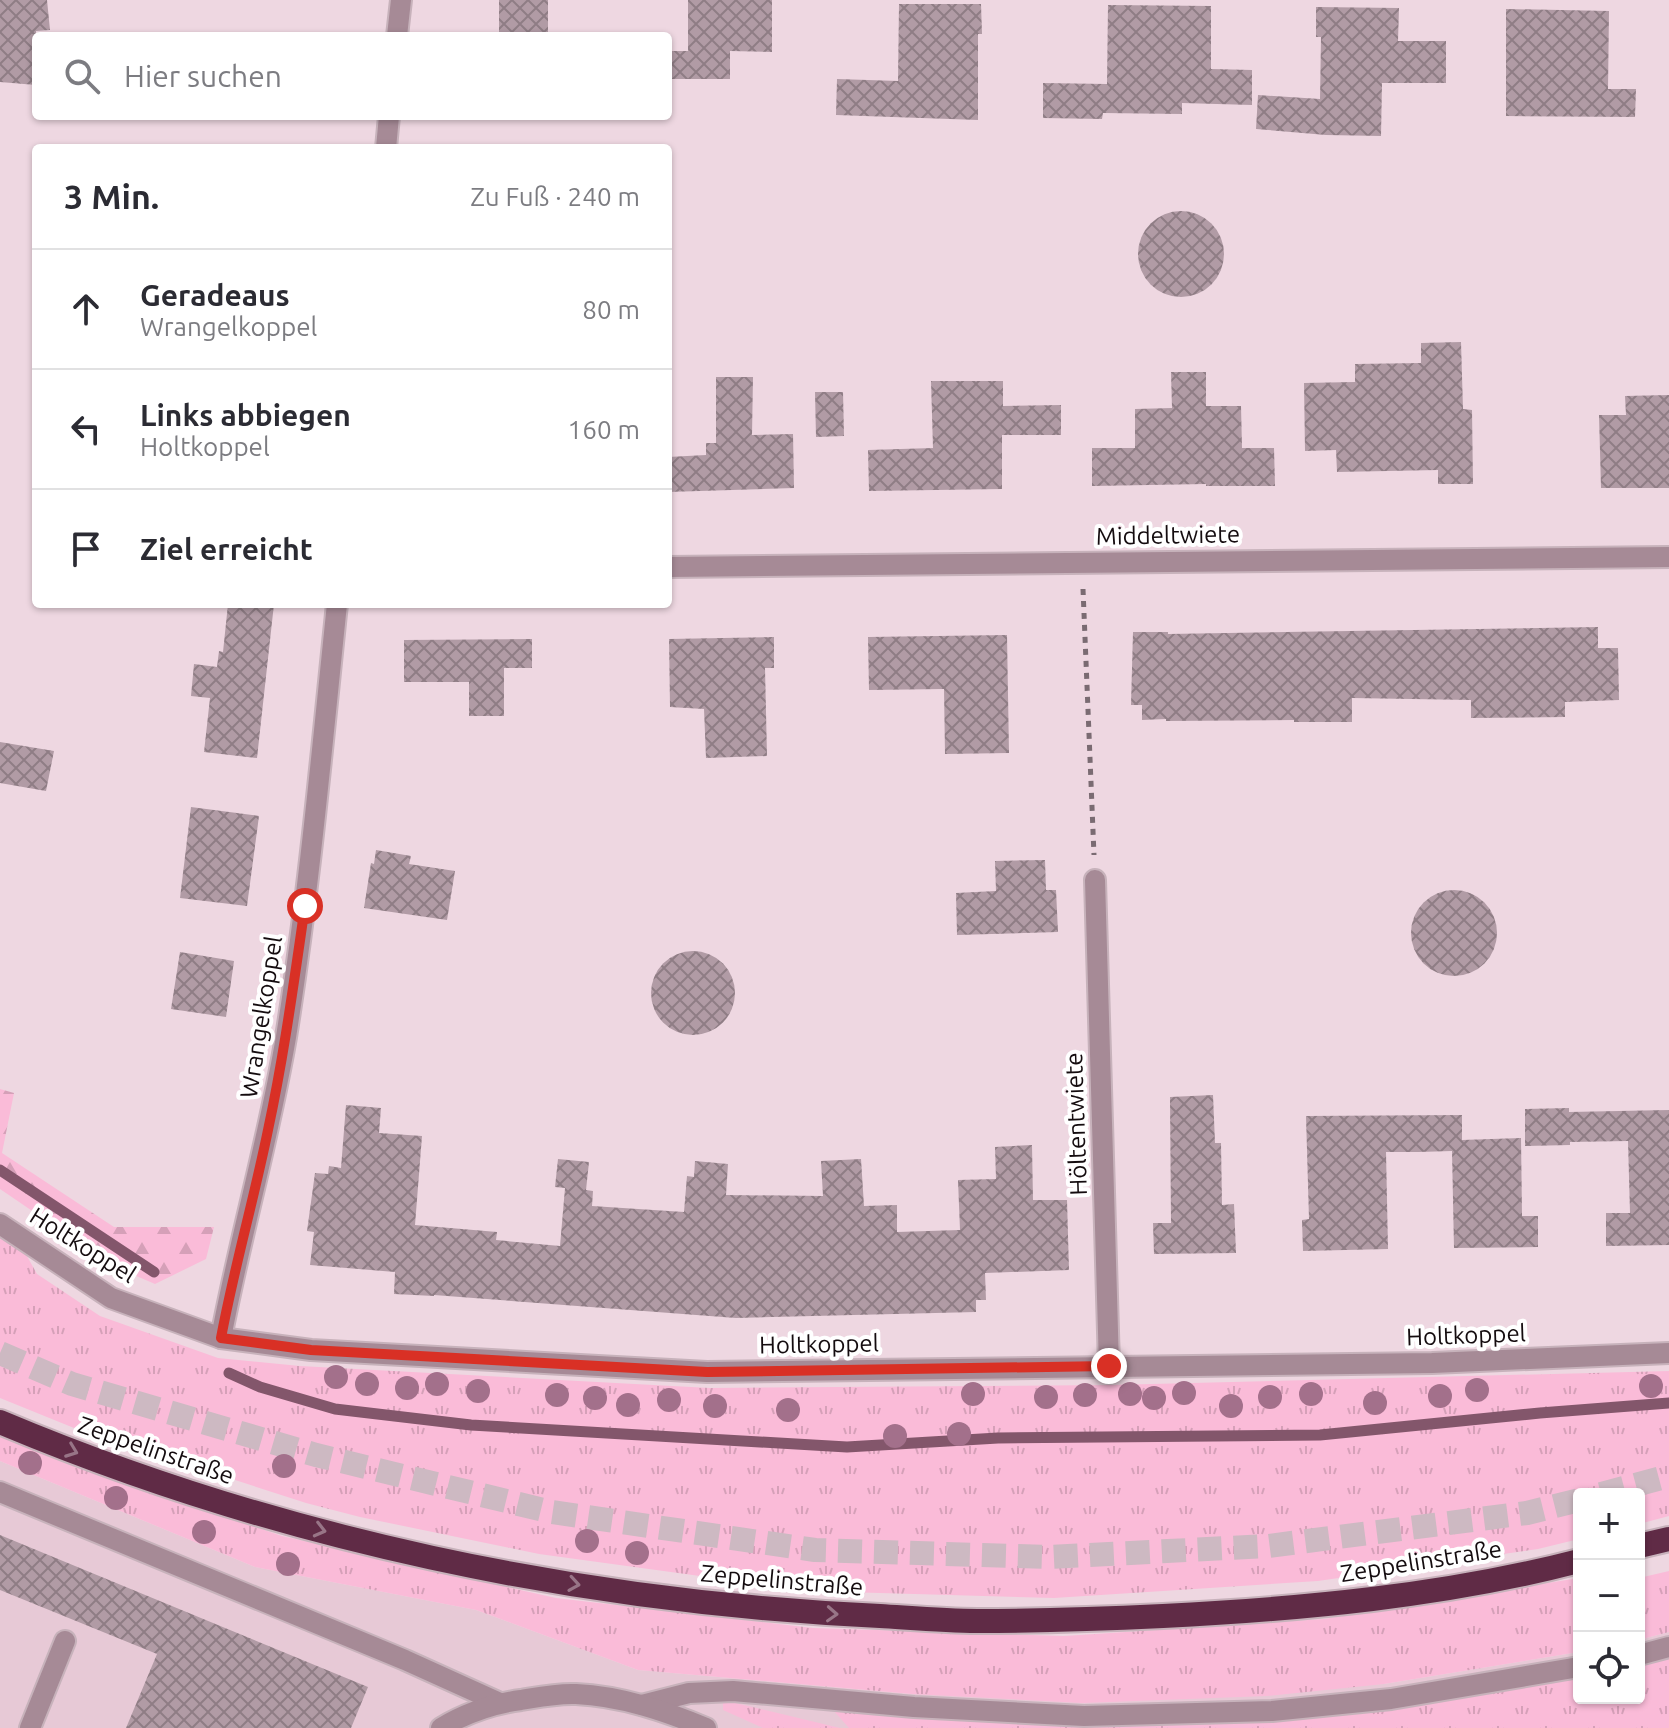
<!DOCTYPE html>
<html lang="de">
<meta charset="utf-8">
<style>
body{margin:0;font-family:Ubuntu,sans-serif;background:#f2f2f3;color:#2b2b33}
.controls{position:absolute;right:24px;bottom:24px;display:grid;overflow:hidden;border-radius:8px;box-shadow:0 2px 6px #0004}
.controls button{width:72px;height:72px;display:grid;place-items:center;padding:0;border:0;border-bottom:2px solid #e1e1e2;background:#fff;color:#2b2b33;font:40px sans-serif}
.stop{position:absolute;width:24px;height:24px;margin:-18px;border:6px solid #d93025;border-radius:50%;background:#fff}
.stop.end{background:#d93025;border-color:#fff;box-shadow:0 2px 8px #0008}
.list{margin:0;padding:0;list-style:none}
h2{display:flex;justify-content:space-between;align-items:center;height:104px;margin:0;padding:0 32px;font-size:34px}
h2 small{font-size:26px;font-weight:400;color:#7c7c81}
.list li{display:grid;grid-template-columns:52px 1fr auto;gap:24px;align-items:center;box-sizing:border-box;height:120px;padding:0 32px;border-top:2px solid #e1e1e2}
.list b{display:block;font-size:30px;white-space:nowrap}
.list p{margin:0;font-size:26px;white-space:nowrap;color:#7c7c81}
.list em{font-size:26px;font-style:normal;color:#7c7c81}
.icon{flex:none;width:44px;height:44px;fill:none;stroke:currentColor;stroke-width:2;stroke-linecap:round;stroke-linejoin:round}
.map{position:relative;flex:none;width:1669px;height:1728px;overflow:hidden}
.search{position:absolute;background:#fff;box-shadow:0 2px 6px #0004;left:32px;top:32px;width:640px;height:88px;display:flex;align-items:center;gap:20px;box-sizing:border-box;padding:0 28px;border-radius:8px;color:#7c7c81;font-size:30px}
.panel{position:absolute;background:#fff;box-shadow:0 2px 6px #0004;left:32px;top:144px;width:640px;height:464px;border-radius:8px}
.map>svg:first-child{display:block}
.built{fill:#e7c9d6}
.grass{fill:url(#grass-tufts)}
.forest{fill:url(#forest-firs)}
.lines{fill:none;stroke-linecap:round;stroke-linejoin:round}
.stream{stroke:#83566b;stroke-width:11}
.building{fill:url(#building-cross-hatch)}
.highway-tunnel{stroke:#cdb9c2;stroke-width:24;stroke-dasharray:24 12;stroke-linecap:butt}
.minor-casing{stroke:#c7b2bb;stroke-width:24}
.highway-casing{stroke:#c7b2bb;stroke-width:28}
.path{stroke:#7a6b72;stroke-width:5;stroke-dasharray:6 6;stroke-linecap:butt}
.minor{stroke:#a68a96;stroke-width:20}
.highway{stroke:#602b46;stroke-width:24}
.tree{fill:#a3708b}
.oneway{stroke:#987587}
.route{stroke:#d93025;stroke-width:10}
.labels{text-anchor:middle;dominant-baseline:central;stroke-width:8;stroke-linejoin:round;paint-order:stroke}
.street-label{font-size:24px;fill:#140c0f;stroke:#fff}
</style>
<div class="map">
<svg width="1669" height="1728" viewBox="0 0 1669 1728">
<defs>
<pattern id="grass-tufts" width="24" height="20" patternUnits="userSpaceOnUse" patternTransform="scale(2)"><rect width="24" height="20" fill="#fabbd8"/><path d="M3 7l-1-3M5 7V3M7 7l1-3M15 17l-1-3M17 17v-4M19 17l1-3" fill="none" stroke="#d5a0b8"/></pattern>
<pattern id="forest-firs" width="22" height="20" patternUnits="userSpaceOnUse" patternTransform="scale(2)"><rect width="22" height="20" fill="#fabbd8"/><path d="M5 1l3.5 6h-7zM16 11l3.5 6h-7z" fill="#d5a0b8"/></pattern>
<pattern id="building-cross-hatch" width="8" height="8" patternUnits="userSpaceOnUse" patternTransform="scale(2)"><rect width="8" height="8" fill="#b19ba5"/><path d="M0 0l8 8M0 8l8-8" fill="none" stroke="#8f7d85"/></pattern>
</defs>
<rect width="100%" height="100%" fill="#eed7e1"/>
<polygon class="built" points="0,1461 255,1567 476,1610 638,1670 912,1694 1384,1684 1579,1652 1579,1698 1639,1698 1639,1640 1669,1632 1669,1728 0,1728"/>
<g class="grass">
<polygon points="0,1234 23,1249 37,1274 100,1316 218,1358 300,1366 710,1388 1111,1385 1669,1371 1669,1516 1639,1524 1639,1494 1579,1494 1579,1539 1538,1549 1318,1581 1054,1598 810,1591 539,1554 360,1517 306,1503 74,1428 0,1398"/>
<polygon points="0,1436 62,1462 282,1536 556,1598 813,1628 1064,1636 1324,1619 1579,1578 1579,1652 1384,1684 1267,1696 1082,1703 912,1694 638,1670 476,1610 255,1567 0,1461"/>
<polygon points="1669,1571 1669,1632 1639,1640 1639,1578"/>
<polygon points="1669,1657 1669,1728 849,1728 833,1710 1083,1725 1579,1677 1579,1698 1639,1698 1639,1665"/>
<polygon points="723,1700 840,1728 763,1728 723,1710"/>
</g>
<polygon class="forest" points="0,1089 14,1093 2,1153 114,1227 214,1227 206,1259 155,1284 113,1266 0,1189"/>
<g class="lines">
<g class="stream">
<polyline points="0,1170 154,1272"/>
<polyline points="229,1373 260,1387 335,1409 471,1425 847,1447 998,1438 1320,1435 1540,1413 1669,1403"/>
</g>
</g>
<g class="building">
<polygon points="0,0 47,0 50,30 36,31 36,85 0,82"/>
<rect x="499" y="0" width="49" height="36"/>
<polygon points="688,0 772,0 772,52 730,51 730,79 668,79 668,51 688,51"/>
<polygon points="899,4 981,4 982,34 978,34 978,120 836,115 837,79 898,81"/>
<polygon points="1108,5 1211,6 1211,69 1252,70 1252,105 1182,103 1182,114 1103,113 1102,119 1043,118 1043,83 1107,84"/>
<polygon points="1316,7 1399,8 1398,41 1446,41 1446,83 1382,83 1381,136 1326,135 1256,129 1258,95 1320,99 1321,37 1316,37"/>
<polygon points="1506,9 1609,11 1608,89 1636,89 1635,117 1506,116"/>
<circle cx="1181" cy="254" r="43"/>
<polygon points="1461,342 1463,409 1472,410 1473,484 1438,484 1438,470 1337,472 1336,450 1305,451 1304,383 1355,382 1355,364 1421,363 1421,343"/>
<polygon points="1171,372 1206,372 1206,406 1241,406 1242,448 1274,448 1275,486 1206,486 1206,484 1092,486 1092,448 1135,448 1135,409 1172,408"/>
<polygon points="716,377 753,377 752,435 793,434 794,488 668,492 668,457 706,455 706,443 716,443"/>
<polygon points="931,381 1003,381 1003,406 1061,405 1061,435 1002,435 1002,489 869,491 868,450 933,448"/>
<polygon points="815,392 843,392 844,436 816,437"/>
<polygon points="1669,395 1669,488 1601,488 1599,415 1626,415 1625,396"/>
<polygon points="228,604 274,604 257,758 204,752 210,698 191,696 194,664 217,667 219,651 223,652"/>
<polygon points="1598,627 1598,648 1618,648 1619,700 1565,702 1565,717 1471,718 1471,700 1352,698 1352,722 1294,722 1294,720 1166,721 1166,719 1142,720 1142,705 1131,705 1133,632 1168,632 1168,634"/>
<polygon points="1007,635 1009,753 945,754 944,689 869,690 868,637"/>
<polygon points="774,637 774,668 765,668 767,756 706,758 704,709 670,707 669,639"/>
<polygon points="532,639 532,668 504,668 504,716 469,716 469,682 404,682 404,640"/>
<polygon points="0,742 54,751 46,791 0,783"/>
<polygon points="191,807 259,816 247,906 180,898"/>
<polygon points="376,850 411,856 409,864 455,871 447,920 364,908 371,863 374,864"/>
<polygon points="1045,860 1046,890 1056,890 1058,932 957,935 956,893 996,891 995,861"/>
<circle cx="1454" cy="933" r="43"/>
<circle cx="693" cy="993" r="42"/>
<polygon points="180,952 234,961 226,1017 171,1009"/>
<polygon points="1213,1095 1215,1143 1221,1143 1222,1205 1234,1204 1236,1253 1154,1254 1153,1223 1171,1223 1170,1097"/>
<polygon points="346,1105 381,1108 379,1133 422,1136 415,1225 497,1232 496,1240 560,1246 565,1188 555,1187 558,1159 589,1162 586,1190 593,1191 592,1206 684,1212 687,1176 694,1177 695,1161 728,1164 726,1195 823,1196 821,1161 861,1159 864,1206 897,1205 897,1232 960,1230 958,1180 996,1179 995,1147 1032,1145 1033,1200 1067,1200 1069,1270 985,1273 986,1300 976,1300 976,1312 736,1318 434,1295 434,1296 394,1294 395,1272 310,1265 314,1232 307,1231 315,1173 328,1174 329,1166 341,1168"/>
<polygon points="1569,1108 1569,1112 1669,1110 1669,1245 1606,1246 1606,1213 1630,1213 1628,1141 1570,1142 1570,1145 1525,1146 1525,1109"/>
<polygon points="1462,1115 1462,1140 1521,1138 1522,1216 1538,1216 1538,1247 1454,1248 1452,1151 1419,1152 1386,1152 1388,1249 1303,1251 1302,1220 1309,1219 1306,1116"/>
<polygon points="0,1535 368,1687 351,1728 126,1728 157,1654 0,1590"/>
</g>
<g class="lines">
<g class="highway-tunnel">
<polyline points="0,1353 72,1384 316,1455 552,1512 815,1550 1049,1557 1268,1546 1527,1513 1579,1500"/>
<polyline points="1601,1494 1669,1476"/>
</g>
<g class="minor-casing">
<g id="minor">
<polyline points="397,36 401,0"/>
<polyline points="386,148 389,116"/>
<polyline points="668,567 1669,557"/>
<polyline points="1095,880 1109,1366"/>
<polyline points="0,1224 111,1298 221,1338 311,1350 707,1372 1432,1363 1669,1353"/>
<path d="M221 1338C240 1237 269 1138 286 1037 309 893 322 748 337 604"/>
<polyline points="0,1492 405,1660 500,1703"/>
<polyline points="1639,1655 1669,1647"/>
<polyline points="642,1705 689,1693 733,1691 914,1707 1084,1716 1272,1711 1391,1699 1579,1667"/>
<polyline points="30,1728 65,1641"/>
<path d="M441 1728C466 1713 491 1704 521 1700 539 1697 558 1693 576 1694 621 1696 665 1711 706 1728"/>
</g>
</g>
<g class="highway-casing">
<g id="highway">
<path d="M0 1422C278 1539 579 1602 880 1616 912 1618 945 1621 977 1621 1039 1621 1101 1619 1163 1616 1301 1609 1444 1596 1579 1561"/>
<polyline points="1639,1546 1669,1539"/>
</g>
</g>
<polyline class="path" points="1083,589 1094,855"/>
<use href="#minor" class="minor"/>
<use href="#highway" class="highway"/>
</g>
<g class="tree">
<circle cx="336" cy="1377" r="12"/>
<circle cx="367" cy="1384" r="12"/>
<circle cx="437" cy="1384" r="12"/>
<circle cx="1651" cy="1386" r="12"/>
<circle cx="407" cy="1388" r="12"/>
<circle cx="1477" cy="1390" r="12"/>
<circle cx="478" cy="1391" r="12"/>
<circle cx="1184" cy="1393" r="12"/>
<circle cx="973" cy="1394" r="12"/>
<circle cx="1130" cy="1394" r="12"/>
<circle cx="1311" cy="1394" r="12"/>
<circle cx="557" cy="1395" r="12"/>
<circle cx="1085" cy="1395" r="12"/>
<circle cx="1440" cy="1396" r="12"/>
<circle cx="1046" cy="1397" r="12"/>
<circle cx="1270" cy="1397" r="12"/>
<circle cx="595" cy="1398" r="12"/>
<circle cx="1154" cy="1398" r="12"/>
<circle cx="669" cy="1400" r="12"/>
<circle cx="1375" cy="1403" r="12"/>
<circle cx="628" cy="1405" r="12"/>
<circle cx="715" cy="1406" r="12"/>
<circle cx="1231" cy="1406" r="12"/>
<circle cx="788" cy="1410" r="12"/>
<circle cx="959" cy="1434" r="12"/>
<circle cx="895" cy="1436" r="12"/>
<circle cx="30" cy="1463" r="12"/>
<circle cx="284" cy="1466" r="12"/>
<circle cx="116" cy="1498" r="12"/>
<circle cx="204" cy="1532" r="12"/>
<circle cx="587" cy="1541" r="12"/>
<circle cx="637" cy="1553" r="12"/>
<circle cx="288" cy="1564" r="12"/>
</g>
<defs><path id="oneway-chevron" d="M-2-3.5L2.5 0L-2 3.5" fill="none" stroke-width="1.6" stroke-linecap="round" stroke-linejoin="round" transform="scale(2)"/></defs>
<g class="oneway">
<use href="#oneway-chevron" transform="translate(72 1451) rotate(21)"/>
<use href="#oneway-chevron" transform="translate(320 1530) rotate(14)"/>
<use href="#oneway-chevron" transform="translate(574 1584) rotate(9)"/>
<use href="#oneway-chevron" transform="translate(832 1614) rotate(3)"/>
</g>
<g class="lines">
<path class="route" d="M305 906C294 981 284 1056 268 1130 254 1199 234 1268 221 1338L311 1350 707 1372 1109 1366"/>
</g>
<g class="labels">
<g class="street-label">
<text transform="translate(1168 535) rotate(-1)">Middeltwiete</text>
<text transform="translate(261 1017) rotate(-81)">Wrangelkoppel</text>
<text transform="translate(1076 1124) rotate(-92)">Höltentwiete</text>
<text transform="translate(83 1245) rotate(32)">Holtkoppel</text>
<text transform="translate(1466 1335) rotate(-2)">Holtkoppel</text>
<text transform="translate(819 1344) rotate(-1)">Holtkoppel</text>
<text transform="translate(156 1450) rotate(19)">Zeppelinstraße</text>
<text transform="translate(1421 1561) rotate(-9)">Zeppelinstraße</text>
<text transform="translate(782 1580) rotate(5)">Zeppelinstraße</text>
</g>
</g>
</svg>
<div class="controls">
<button>+</button>
<button>−</button>
<button><svg class="icon" aria-label="locate" viewBox="0 0 24 24"><circle cx="12" cy="12" r="6"/><path d="M12 2v4M12 18v4M2 12h4M18 12h4"/></svg></button>
</div>
<div class="stop" style="left:305px;top:906px"></div>
<div class="stop end" style="left:1109px;top:1366px"></div>
<div class="search"><svg class="icon" aria-label="search" viewBox="0 0 24 24"><circle cx="10" cy="10" r="6"/><path d="M15 15l6 6"/></svg>Hier suchen</div>
<section class="panel">
<h2>3 Min.<small>Zu Fuß · 240 m</small></h2>
<ul class="list">
<li><svg class="icon" aria-label="ahead" viewBox="0 0 24 24"><path d="M12 20V5M6 11l6-6 6 6"/></svg><div><b>Geradeaus</b><p>Wrangelkoppel</p></div><em>80 m</em></li>
<li><svg class="icon" aria-label="left" viewBox="0 0 24 24"><path d="M17 20v-9H6M10 6l-5 5 5 5"/></svg><div><b>Links abbiegen</b><p>Holtkoppel</p></div><em>160 m</em></li>
<li><svg class="icon" aria-label="arrive" viewBox="0 0 24 24"><path d="M6 21V4h12l-3 4 3 4H6"/></svg><div><b>Ziel erreicht</b></div></li>
</ul>
</section>
</div>
